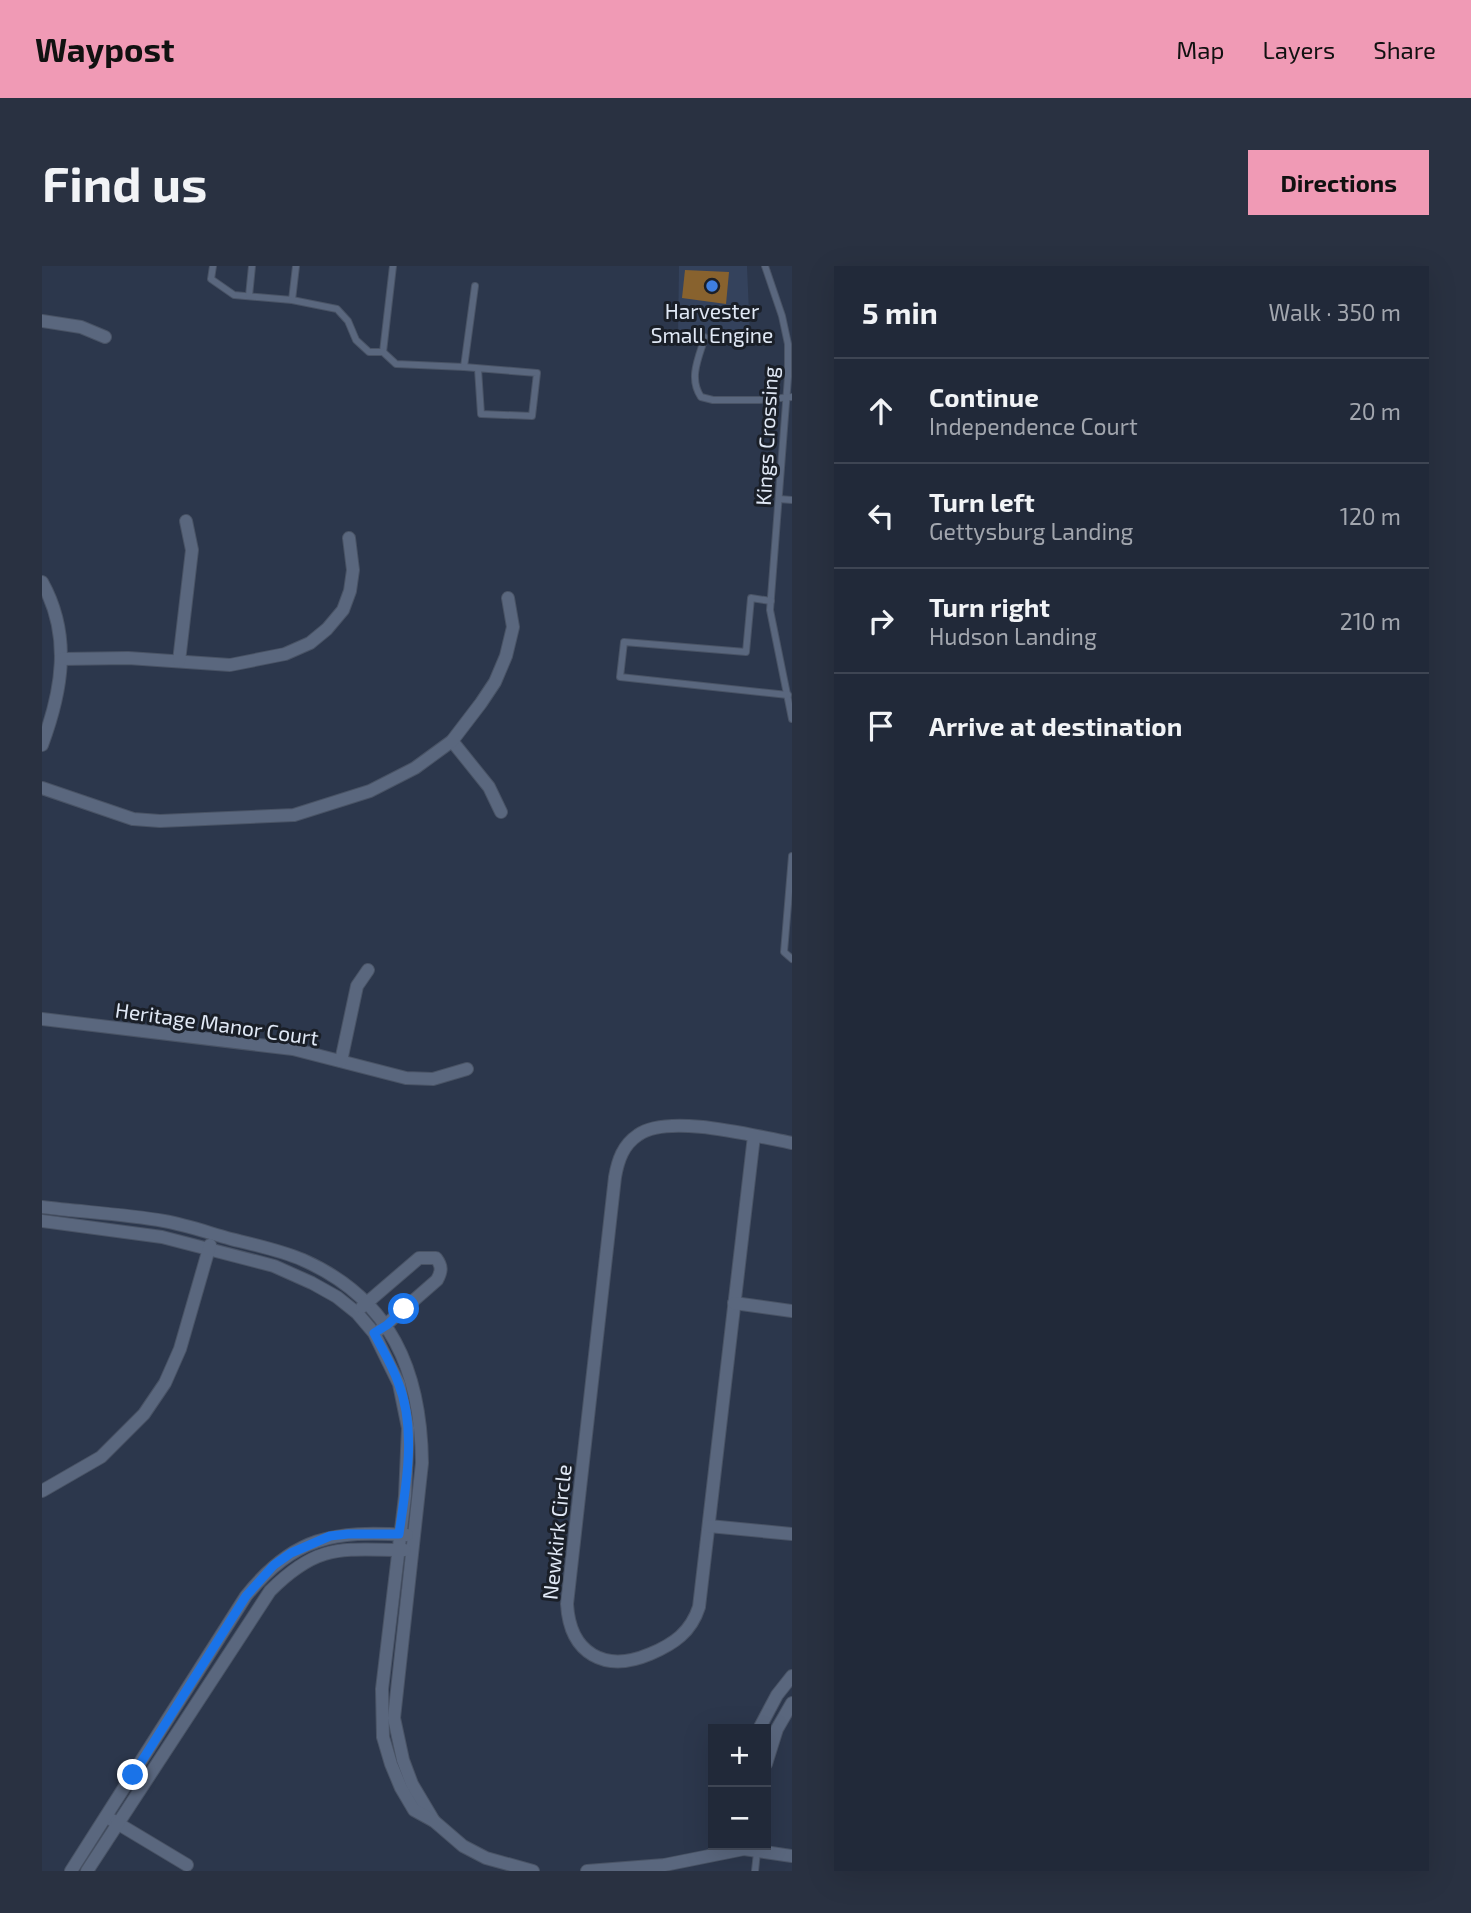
<!DOCTYPE html>
<meta charset="utf-8">
<style>
body{margin:0;font-family:"Exo 2",sans-serif;background:#293141;color:#f1f3f6}
.controls{position:absolute;right:21px;bottom:21px;display:grid;overflow:hidden;border-radius:0px;box-shadow:0 7px 28px #0002}
.controls button{width:63px;height:63px;display:grid;place-items:center;padding:0;border:0;border-bottom:2px solid #3e4553;background:#212939;color:#f1f3f6;font:35px sans-serif}
.stop{position:absolute;width:21px;height:21px;margin:-16px;border:5px solid #1a73e8;border-radius:50%;background:#fff}
.stop.end{background:#1a73e8;border-color:#fff;box-shadow:0 2px 7px #0008}
.list{margin:0;padding:0;list-style:none}
h2{display:flex;justify-content:space-between;align-items:center;height:91px;margin:0;padding:0 28px;font-size:30px}
h2 small{font-size:23px;font-weight:400;color:#a2a6ae}
.list li{display:grid;grid-template-columns:46px 1fr auto;gap:21px;align-items:center;box-sizing:border-box;height:105px;padding:0 28px;border-top:2px solid #3e4553}
.list b{display:block;font-size:26px;white-space:nowrap}
.list p{margin:0;font-size:23px;white-space:nowrap;color:#a2a6ae}
.list em{font-size:23px;font-style:normal;color:#a2a6ae}
.icon{flex:none;width:38px;height:38px;fill:none;stroke:currentColor;stroke-width:2;stroke-linecap:round;stroke-linejoin:round}
.map{position:relative;flex:none;width:750px;height:1605px;overflow:hidden;border-radius:0px}
header{display:flex;align-items:center;gap:42px;box-sizing:border-box;height:98px;padding:0 35px;background:#f09ab5;color:#111}
header strong{font-size:33px}
nav{display:flex;gap:38px;margin-inline-start:auto;font-size:24px}
.intro{display:flex;align-items:center;justify-content:space-between;box-sizing:border-box;height:168px;padding:0 42px}
h1{margin:0;font-size:49px}
.button{padding:18px 32px;border-radius:0px;background:#f09ab5;color:#111;font-size:24px;font-weight:700}
main{display:flex;gap:42px;padding:0 42px}
aside{flex:1;background:#212939;border-radius:0px;box-shadow:0 7px 28px #0002}
.map>svg:first-child{display:block}
.built{fill:#34425c}
.building{fill:#88622e}
.lines{fill:none;stroke-linecap:round;stroke-linejoin:round}
.lane-casing{stroke:#495365;stroke-width:8}
.street-casing{stroke:#495365;stroke-width:14}
.lane{stroke:#5a677e;stroke-width:6}
.street{stroke:#5a677e;stroke-width:12}
.route{stroke:#1a73e8;stroke-width:9}
.shop-dot{fill:#3f7fe0;stroke:#1a1f28;stroke-width:2.5}
.labels{text-anchor:middle;dominant-baseline:central;stroke-width:6;stroke-linejoin:round;paint-order:stroke}
.poi-label{font-size:21px;fill:#e0e8f5;stroke:#1a1f28}
.street-label{font-size:21px;fill:#e0e8f5;stroke:#1a1f28}
</style>
<header>
<strong>Waypost</strong>
<nav><a>Map</a><a>Layers</a><a>Share</a></nav>
</header>
<div class="intro"><h1>Find us</h1><a class="button">Directions</a></div>
<main>
<div class="map">
<svg width="750" height="1605" viewBox="0 0 750 1605">
<rect width="100%" height="100%" fill="#2c374c"/>
<polygon class="built" points="637,0 705,0 708,71 636,70"/>
<polygon class="building" points="643,4 687,6 684,38 640,32"/>
<g class="lines">
<g class="lane-casing">
<g id="lane">
<polyline points="171,0 169,13 192,29 250,34 254,0"/>
<polyline points="723,0 740,50 746,78 746,111 728,344 750,453"/>
<polyline points="207,30 210,0"/>
<polyline points="250,34 295,43 306,55 314,74 327,86 341,86 351,0"/>
<path d="M663 71C657 91 646 112 659 131L671 134H717L750 131"/>
<polyline points="341,86 354,98 422,101 433,20"/>
<polyline points="422,101 495,107 490,150 439,148 436,103"/>
<polyline points="737,233 750,234"/>
<polyline points="729,335 709,332 704,386 582,376 578,411 746,429"/>
<polyline points="750,590 742,686 750,693"/>
<polyline points="713,1605 715,1586"/>
</g>
</g>
<g class="street-casing">
<g id="street">
<polyline points="0,55 39,61 63,71"/>
<path d="M0 316C30 370 20 425 0 479"/>
<polyline points="19,393 86,392 188,399 243,388 268,377 285,363 301,344 308,325 311,304 307,272"/>
<polyline points="137,395 150,284 144,255"/>
<polyline points="410,475 447,521 459,546"/>
<polyline points="0,522 91,553 118,555 252,549 328,525 373,502 410,475 439,437 453,416 464,390 471,361 466,332"/>
<polyline points="0,753 251,783 364,812 391,813 425,803"/>
<polyline points="299,795 315,720 326,704"/>
<path d="M712 870 657 1341C649 1366 632 1378 608 1388 563 1407 528 1388 525 1338L573 911C576 894 581 879 596 869 626 847 713 870 750 877"/>
<path d="M0 941C40 946 82 948 122 955 145 959 167 967 189 973 213 979 238 984 261 994 349 1033 379 1105 380 1197L352 1452 361 1494 370 1518 392 1555"/>
<polyline points="0,955 120,971 232,1000 270,1017 295,1031 315,1047 332,1067 357,1118 366,1162 363,1230 340,1423 341,1471 349,1498 359,1522 372,1544 392,1555 421,1580 444,1592 491,1605"/>
<polyline points="692,1037 750,1045"/>
<path d="M320 1041 377 992H394C400 1000 400 1005 395 1014L339 1063"/>
<polyline points="0,1225 59,1191 102,1148 123,1117 138,1083 168,979"/>
<polyline points="667,1260 750,1268"/>
<polyline points="717,1463 735,1429 750,1410"/>
<polyline points="724,1498 735,1463 750,1437"/>
<polyline points="70,1554 145,1599"/>
<path d="M29 1605 204 1330C251 1271 292 1264 365 1269"/>
<path d="M45 1605 228 1325C277 1276 300 1284 363 1284"/>
<polyline points="545,1605 622,1599 702,1583 750,1590"/>
</g>
</g>
<use href="#lane" class="lane"/>
<use href="#street" class="street"/>
</g>
<g class="lines">
<path class="route" d="M91 1509 204 1330 232 1299 249 1287 288 1270 306 1268H357C364 1220 375 1163 356 1116 350 1099 340 1083 332 1067L345 1059 362 1043"/>
</g>
<circle class="shop-dot" cx="670" cy="20" r="7"/>
<g class="labels">
<g class="poi-label">
<text x="670" y="44">Harvester<tspan x="670" dy="24">Small Engine</tspan></text>
</g>
<g class="street-label">
<text transform="translate(724 170) rotate(-87)">Kings Crossing</text>
<text transform="translate(175 757) rotate(8)">Heritage Manor Court</text>
<text transform="translate(514 1266) rotate(-84)">Newkirk Circle</text>
</g>
</g>
</svg>
<div class="controls">
<button>+</button>
<button>−</button>
</div>
<div class="stop" style="left:362px;top:1043px"></div>
<div class="stop end" style="left:91px;top:1509px"></div>
</div>
<aside>
<h2>5 min<small>Walk · 350 m</small></h2>
<ul class="list">
<li><svg class="icon" aria-label="ahead" viewBox="0 0 24 24"><path d="M12 20V5M6 11l6-6 6 6"/></svg><div><b>Continue</b><p>Independence Court</p></div><em>20 m</em></li>
<li><svg class="icon" aria-label="left" viewBox="0 0 24 24"><path d="M17 20v-9H6M10 6l-5 5 5 5"/></svg><div><b>Turn left</b><p>Gettysburg Landing</p></div><em>120 m</em></li>
<li><svg class="icon" aria-label="right" viewBox="0 0 24 24"><path d="M7 20v-9h11M14 6l5 5-5 5"/></svg><div><b>Turn right</b><p>Hudson Landing</p></div><em>210 m</em></li>
<li><svg class="icon" aria-label="arrive" viewBox="0 0 24 24"><path d="M6 21V4h12l-3 4 3 4H6"/></svg><div><b>Arrive at destination</b></div></li>
</ul>
</aside>
</main>
